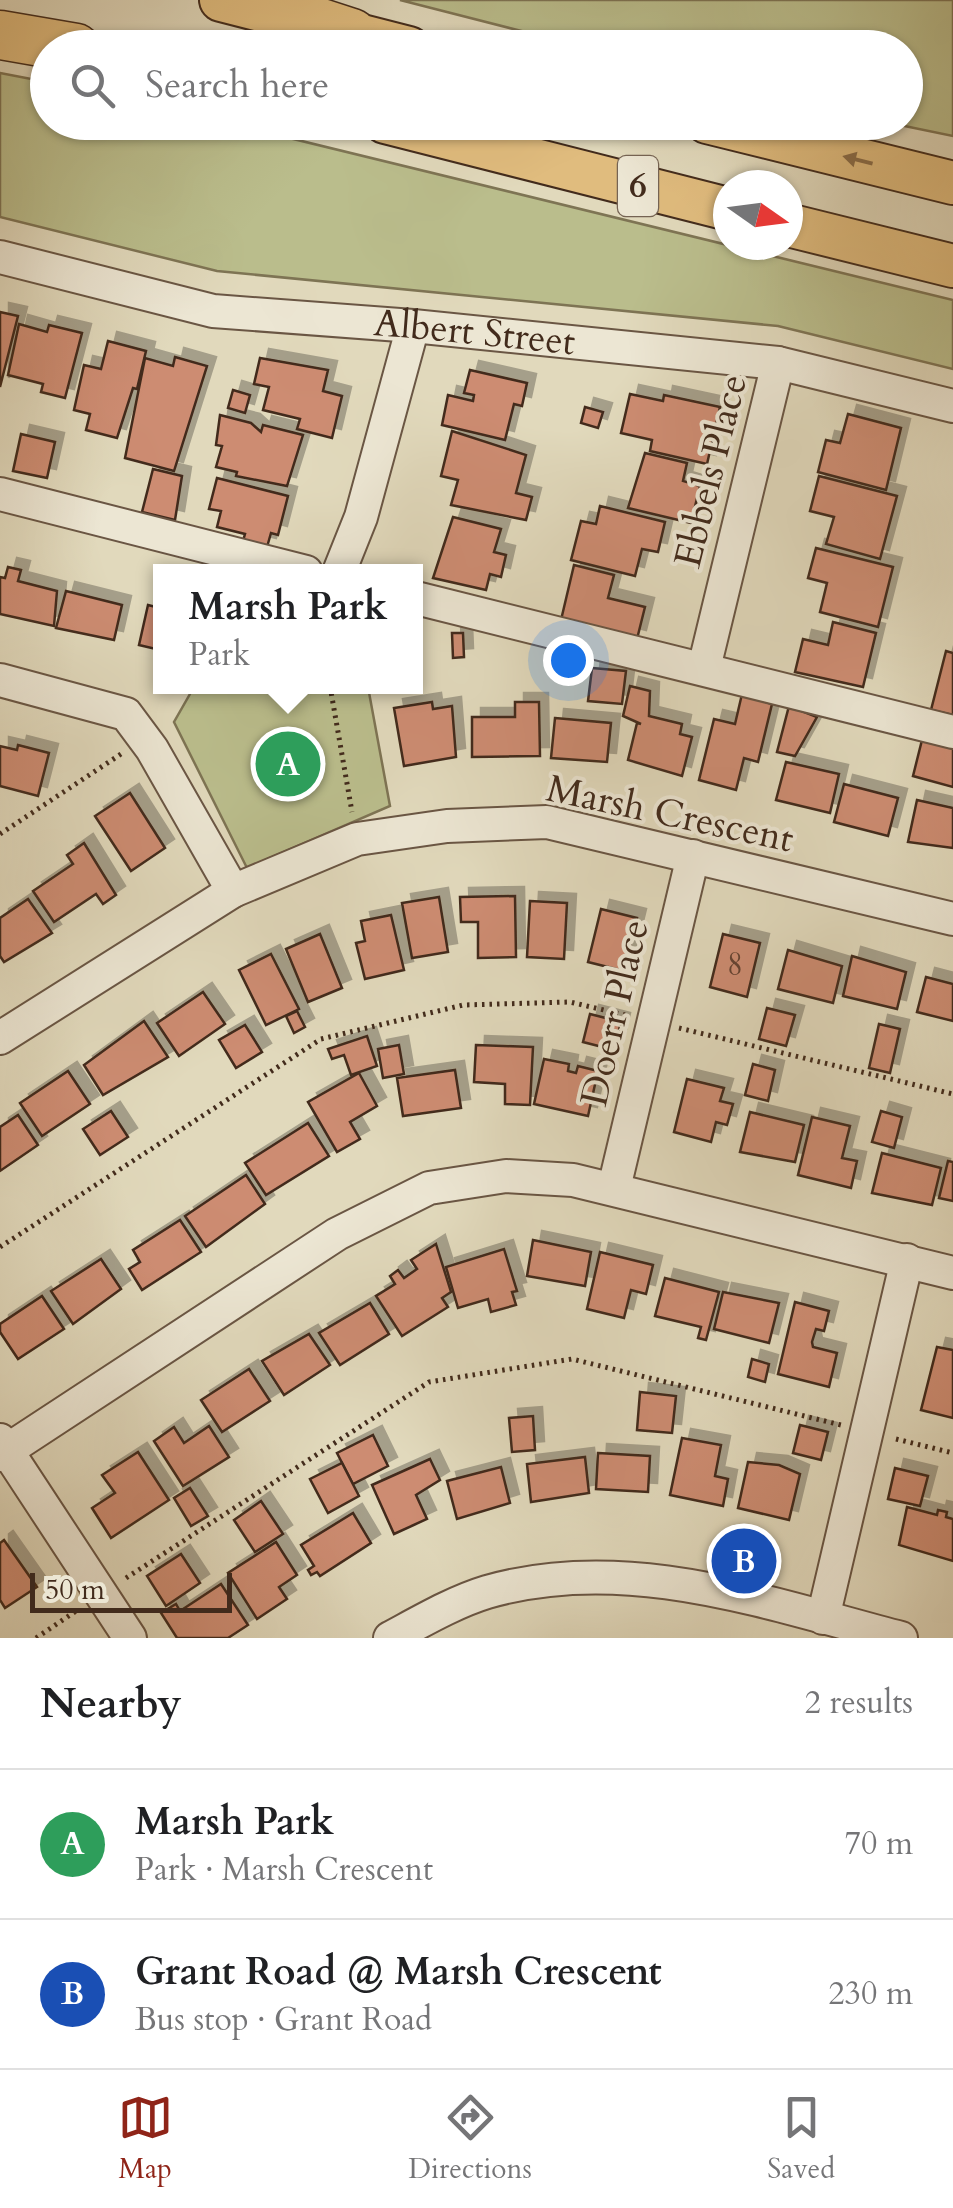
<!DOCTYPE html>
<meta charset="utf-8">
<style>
body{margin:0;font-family:Cardo,serif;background:#f6f6f6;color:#202124}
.compass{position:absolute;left:713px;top:170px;width:90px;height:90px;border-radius:50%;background:#fff;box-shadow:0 2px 8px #0004;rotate:104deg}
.scale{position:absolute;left:30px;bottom:25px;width:202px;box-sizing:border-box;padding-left:10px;border:5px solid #422b1c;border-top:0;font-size:28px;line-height:35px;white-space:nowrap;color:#422b1c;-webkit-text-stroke:8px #ece6d3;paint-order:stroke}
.you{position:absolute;left:568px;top:660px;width:35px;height:35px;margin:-25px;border:8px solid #fff;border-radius:50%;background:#1a73e8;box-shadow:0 0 0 15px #1a73e833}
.badge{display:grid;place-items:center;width:65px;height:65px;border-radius:50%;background:#8f2418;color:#fff;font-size:32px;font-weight:700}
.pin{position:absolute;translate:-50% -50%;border:5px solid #fff;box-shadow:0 2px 10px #0006}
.popup{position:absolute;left:153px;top:564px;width:270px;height:130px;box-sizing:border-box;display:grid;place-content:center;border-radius:0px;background:#fff;filter:drop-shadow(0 2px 8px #0005);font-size:32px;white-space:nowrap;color:#757577}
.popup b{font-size:38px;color:#202124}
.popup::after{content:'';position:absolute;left:50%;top:100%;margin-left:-20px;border:20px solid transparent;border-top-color:#fff}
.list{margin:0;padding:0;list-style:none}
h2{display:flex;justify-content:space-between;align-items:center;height:130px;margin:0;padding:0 40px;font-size:42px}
h2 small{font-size:32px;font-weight:400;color:#757577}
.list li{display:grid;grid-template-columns:65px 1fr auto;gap:30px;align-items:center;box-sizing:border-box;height:150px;padding:0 40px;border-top:2px solid #e0e0e0}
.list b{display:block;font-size:38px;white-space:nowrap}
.list p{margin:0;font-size:32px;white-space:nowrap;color:#757577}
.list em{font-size:32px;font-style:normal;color:#757577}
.icon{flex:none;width:55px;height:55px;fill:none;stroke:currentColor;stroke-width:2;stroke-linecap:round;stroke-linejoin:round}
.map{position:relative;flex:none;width:953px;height:1638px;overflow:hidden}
.search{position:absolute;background:#fff;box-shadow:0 2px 8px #0004;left:30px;right:30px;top:30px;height:110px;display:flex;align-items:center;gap:25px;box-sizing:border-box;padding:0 35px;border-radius:55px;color:#757577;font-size:38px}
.sheet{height:430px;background:#fff}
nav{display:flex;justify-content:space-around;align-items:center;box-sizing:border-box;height:140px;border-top:2px solid #e0e0e0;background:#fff;font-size:28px;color:#757577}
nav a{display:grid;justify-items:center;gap:5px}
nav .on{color:#8f2418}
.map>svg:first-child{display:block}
.green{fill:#babd8c;stroke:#7e7454;stroke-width:2.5}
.building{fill:#cd8c72;stroke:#422b1c;stroke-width:2.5;filter:url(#shadow)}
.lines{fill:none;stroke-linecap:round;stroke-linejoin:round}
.minor-casing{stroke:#6a5644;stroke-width:36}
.major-casing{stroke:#422b1c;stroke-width:46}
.highway-casing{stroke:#422b1c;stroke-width:51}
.path{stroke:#422b1c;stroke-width:5;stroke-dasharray:2.5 5;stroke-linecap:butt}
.minor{stroke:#ece6d3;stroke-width:32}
.major{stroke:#e0bc7e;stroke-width:42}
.highway{stroke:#e0bc7e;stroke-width:48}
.oneway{fill:#896c48}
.labels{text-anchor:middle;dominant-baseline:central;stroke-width:8;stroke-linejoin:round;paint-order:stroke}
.number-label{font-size:32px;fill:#654332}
.shield{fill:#ece6d3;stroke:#756353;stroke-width:2.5}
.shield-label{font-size:35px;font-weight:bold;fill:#422b1c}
.street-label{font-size:38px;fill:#422b1c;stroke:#ece6d3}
</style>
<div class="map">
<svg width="953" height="1638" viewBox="0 0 953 1638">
<defs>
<filter id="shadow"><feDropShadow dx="9" dy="-9" stdDeviation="0" flood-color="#0004"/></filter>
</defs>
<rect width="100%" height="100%" fill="#e1d9bc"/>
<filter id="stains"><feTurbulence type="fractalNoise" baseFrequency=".002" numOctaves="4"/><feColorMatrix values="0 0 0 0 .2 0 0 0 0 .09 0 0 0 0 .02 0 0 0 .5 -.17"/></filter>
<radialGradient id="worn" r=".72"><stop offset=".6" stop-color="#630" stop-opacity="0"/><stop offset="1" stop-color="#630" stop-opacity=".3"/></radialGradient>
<g class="green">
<polygon points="400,0 953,0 953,136 890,123 906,122 906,48 584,47"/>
<polygon points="0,73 47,82 48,122 228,123 953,300 953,369 778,326 217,271 0,217"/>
<polygon points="194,687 368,687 390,806 247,868 174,722"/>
</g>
<g class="building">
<polygon points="0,312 18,316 0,387"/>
<polygon points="19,324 47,332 49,325 82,333 65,398 41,392 43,384 8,375"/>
<polygon points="108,341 146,351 137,389 133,388 117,438 86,430 90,414 74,410 84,365 101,369"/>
<polygon points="175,357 207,366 174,471 125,458 145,358 173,366"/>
<polygon points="260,358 328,370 323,391 342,396 332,438 297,429 300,419 263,410 269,387 254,384"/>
<polygon points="470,370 527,383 522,406 514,404 505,440 442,425 448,395 473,401 474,395 464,393"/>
<polygon points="233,390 250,395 245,413 228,408"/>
<polygon points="630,394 663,401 664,395 720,407 707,464 650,451 652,440 621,433"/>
<polygon points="585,407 603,412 598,428 581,423"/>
<polygon points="848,414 901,428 886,490 818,472 826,440 840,443"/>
<polygon points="220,415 251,423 261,432 263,425 303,435 287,486 236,476 237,472 216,467 222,446 216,445"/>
<polygon points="452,431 526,455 516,493 532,497 526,520 451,505 458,480 441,476"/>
<polygon points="21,434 55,442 47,478 13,471"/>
<polygon points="645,453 687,463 683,481 700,486 691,523 628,508"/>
<polygon points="153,469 182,476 175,520 142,512"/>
<polygon points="819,476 897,496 880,559 826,544 834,517 810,511"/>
<polygon points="217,478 288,496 278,535 271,533 267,547 243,541 245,534 217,527 221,511 209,509"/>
<polygon points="600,506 665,522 658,552 642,549 635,576 571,560 581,521 596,524"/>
<polygon points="453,517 501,529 494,552 506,555 501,577 490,574 486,590 433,578"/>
<polygon points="816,548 893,567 878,627 820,612 827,583 808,578"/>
<polygon points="574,565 614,575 608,598 645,607 637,639 561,620"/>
<polygon points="8,567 21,570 18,581 57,591 54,626 0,614 0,577 5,578"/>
<polygon points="66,591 122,605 114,640 56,628"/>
<polygon points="148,605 160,608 160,650 139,645"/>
<polygon points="833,622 876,633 863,687 795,672 803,639 828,645"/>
<polygon points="452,633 463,633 464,657 453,658"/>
<polygon points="946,651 953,653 953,715 931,710"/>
<polygon points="592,668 626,671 622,704 588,701"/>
<polygon points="630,686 650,691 649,716 682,724 680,734 692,737 682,776 628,760 637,723 641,724 623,716"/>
<polygon points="742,694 772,704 758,762 744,758 736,790 699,780 714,719 735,724"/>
<polygon points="432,702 433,709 452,706 456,757 404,766 394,708"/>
<polygon points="515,702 539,702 540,756 472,757 472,717 515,717"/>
<polygon points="789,706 817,717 795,756 777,752"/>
<polygon points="555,718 611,723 607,762 551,758"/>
<polygon points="922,740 953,748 953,787 913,776"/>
<polygon points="18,745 49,753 38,796 0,786 0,746 17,750"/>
<polygon points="786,762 839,774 830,813 776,800"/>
<polygon points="844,784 898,798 888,836 834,822"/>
<polygon points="130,793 165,848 131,871 95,816"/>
<polygon points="917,800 953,808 953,848 908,842"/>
<polygon points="84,843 116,895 103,904 96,894 54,922 33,891 73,864 67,855"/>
<polygon points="515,896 516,957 478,958 478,922 461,922 460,897"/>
<polygon points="439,897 448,952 412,958 402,903"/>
<polygon points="28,899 52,933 4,962 0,956 0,918"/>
<polygon points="530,901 567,903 564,959 527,957"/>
<polygon points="601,909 637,918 624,971 588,962"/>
<polygon points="391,915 404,970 365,979 356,943 365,941 361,921"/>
<polygon points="320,934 342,988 308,1002 286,949"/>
<polygon points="723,934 760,943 747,997 710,987"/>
<polygon points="788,950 842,966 833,1003 778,989"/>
<polygon points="271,954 299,1009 266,1025 239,970"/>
<polygon points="852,956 906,972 897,1009 843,996"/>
<polygon points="926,977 953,984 953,1021 917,1012"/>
<polygon points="203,992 225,1024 179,1056 157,1023"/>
<polygon points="767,1008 795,1015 786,1046 759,1039"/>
<polygon points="297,1011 305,1027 294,1033 286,1016"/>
<polygon points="590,1014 621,1022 614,1050 583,1042"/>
<polygon points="144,1021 168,1057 103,1095 84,1065"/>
<polygon points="879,1024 900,1029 890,1073 869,1068"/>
<polygon points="245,1025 262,1052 236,1068 219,1040"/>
<polygon points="367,1036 377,1066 351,1075 344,1055 332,1059 328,1049"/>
<polygon points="399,1045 404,1074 383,1078 378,1049"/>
<polygon points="476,1045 533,1047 530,1105 505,1104 505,1084 474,1082"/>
<polygon points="544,1059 569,1064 568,1071 576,1073 578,1066 598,1071 588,1116 534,1104"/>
<polygon points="753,1064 775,1070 768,1101 745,1095"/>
<polygon points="455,1070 461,1108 403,1116 397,1078"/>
<polygon points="68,1071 90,1104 42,1136 20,1103"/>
<polygon points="359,1073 377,1106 350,1122 360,1139 337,1152 308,1102"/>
<polygon points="687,1079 724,1088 720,1101 733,1104 727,1125 716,1122 711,1142 674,1132"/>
<polygon points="111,1111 128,1137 100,1155 83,1129"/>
<polygon points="881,1111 902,1117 894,1148 872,1142"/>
<polygon points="750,1112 804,1125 795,1162 740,1152"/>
<polygon points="18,1115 38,1145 0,1171 0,1127"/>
<polygon points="812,1117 850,1126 842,1158 857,1161 851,1188 798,1175"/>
<polygon points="308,1123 329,1156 266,1195 245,1163"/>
<polygon points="882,1153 941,1168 932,1205 872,1193"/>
<polygon points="948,1161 953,1162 953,1201 939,1198"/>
<polygon points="246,1175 265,1204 206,1247 185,1216"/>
<polygon points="180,1220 201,1252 142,1290 129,1269 140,1262 133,1250"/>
<polygon points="533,1240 591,1252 585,1286 527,1276"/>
<polygon points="436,1244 451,1292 442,1298 448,1307 402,1336 376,1296 395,1284 390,1276 398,1270 404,1278 417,1269 411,1260"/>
<polygon points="504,1249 517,1291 512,1292 516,1305 491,1312 488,1299 458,1308 446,1267"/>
<polygon points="600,1252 653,1265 646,1294 631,1290 624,1318 587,1309"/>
<polygon points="101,1259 121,1289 73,1324 51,1291"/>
<polygon points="665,1278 719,1292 706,1340 698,1338 701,1327 655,1316"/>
<polygon points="723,1292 779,1303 769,1343 714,1329"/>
<polygon points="42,1296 64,1329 18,1359 0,1332 0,1324"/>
<polygon points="795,1302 829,1311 824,1331 816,1329 812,1342 813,1347 837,1353 829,1387 778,1374"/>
<polygon points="370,1303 389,1334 340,1365 319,1333"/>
<polygon points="309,1334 330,1365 284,1395 262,1361"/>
<polygon points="937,1347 953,1350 953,1418 921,1410"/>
<polygon points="752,1359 769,1364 765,1382 748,1377"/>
<polygon points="249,1369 270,1401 222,1432 201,1400"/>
<polygon points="640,1392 676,1396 672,1433 637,1430"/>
<polygon points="533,1416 535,1450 512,1452 509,1418"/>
<polygon points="800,1425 828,1432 821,1460 793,1453"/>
<polygon points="209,1426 229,1457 183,1486 154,1441 174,1427 184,1443"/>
<polygon points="373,1435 388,1466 353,1484 337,1453"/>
<polygon points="682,1438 721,1445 715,1476 728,1479 723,1506 670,1495"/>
<polygon points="138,1452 169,1500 111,1538 92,1508 115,1493 102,1475"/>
<polygon points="598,1453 650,1456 648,1492 596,1489"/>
<polygon points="585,1457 589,1493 531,1502 527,1464"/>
<polygon points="430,1459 440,1480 416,1495 427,1519 394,1534 372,1485"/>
<polygon points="748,1462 779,1465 800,1474 789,1520 738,1508"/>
<polygon points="342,1463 359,1496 328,1513 310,1479"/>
<polygon points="501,1467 510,1503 457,1519 447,1481"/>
<polygon points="895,1468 928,1476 920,1506 888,1499"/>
<polygon points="190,1488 208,1516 191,1526 174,1498"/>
<polygon points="261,1501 283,1534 255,1552 234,1520"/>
<polygon points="907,1507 937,1515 938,1510 947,1512 946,1517 953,1519 953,1561 899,1545"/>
<polygon points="353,1513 371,1543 320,1576 317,1572 311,1575 308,1570 314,1566 301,1545"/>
<polygon points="4,1540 37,1587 5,1608 0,1600 0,1543"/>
<polygon points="276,1542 297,1575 279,1587 287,1599 257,1619 228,1573"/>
<polygon points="181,1554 200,1583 166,1606 147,1576"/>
<polygon points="221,1584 248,1625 228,1638 177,1638 161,1613 176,1604 180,1611"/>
</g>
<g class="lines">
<g class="minor-casing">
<g id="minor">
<path id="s1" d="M0 257 213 311 413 326 778 363 953 406"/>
<polyline points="0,494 306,572"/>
<polyline points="339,572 361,517 413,326"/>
<polyline points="416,598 953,732"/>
<polyline points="704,668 778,363"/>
<polyline points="0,680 126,714 152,749 233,891"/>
<polyline points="0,1038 233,891 357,839 447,826 547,822 953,919"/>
<polyline points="614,1188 693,856"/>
<polyline points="0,1440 130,1638"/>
<polyline points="0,1455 337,1234 429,1188 506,1176 573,1180 953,1273"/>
<polyline points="823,1618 907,1260"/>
<path d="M390 1638C420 1622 454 1602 487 1592 626 1552 766 1603 901 1638"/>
</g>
</g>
<g class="major-casing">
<g id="major">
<polyline points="221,0 409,48"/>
<polyline points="385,122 728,209"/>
<polyline points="707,122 953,183"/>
<polyline points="788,225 953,266"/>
</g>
</g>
<g class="highway-casing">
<g id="highway">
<polyline points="250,0 352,33"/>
<polyline points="0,35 76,48"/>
</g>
</g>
<g class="path">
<polyline points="330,686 352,812"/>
<polyline points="0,834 121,754"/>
<polyline points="679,1028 953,1094"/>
<polyline points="0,1247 321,1039 463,1005 570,1002 625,1015"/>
<polyline points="896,1439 953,1453"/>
<polyline points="126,1578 429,1382 572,1359 841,1425"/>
<polyline points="36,1638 79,1609"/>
</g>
<use href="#minor" class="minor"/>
<use href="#major" class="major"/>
<use href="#highway" class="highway"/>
</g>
<defs><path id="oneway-solid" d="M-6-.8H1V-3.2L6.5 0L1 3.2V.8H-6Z" transform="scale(2.5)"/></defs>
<use class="oneway" href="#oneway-solid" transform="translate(858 160) rotate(-166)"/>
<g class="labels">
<g class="number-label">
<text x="735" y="965">8</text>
</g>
<rect class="shield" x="618" y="156" width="40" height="60" rx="8"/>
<g class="shield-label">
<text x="638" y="186">6</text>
</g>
<g class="street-label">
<text stroke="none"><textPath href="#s1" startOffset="482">Albert Street</textPath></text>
<text transform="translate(711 471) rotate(-76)">Ebbels Place</text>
<text transform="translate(670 814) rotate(12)">Marsh Crescent</text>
<text transform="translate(615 1013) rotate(-77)">Doerr Place</text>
</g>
</g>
<rect width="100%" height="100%" filter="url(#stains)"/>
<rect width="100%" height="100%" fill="url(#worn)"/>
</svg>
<svg class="compass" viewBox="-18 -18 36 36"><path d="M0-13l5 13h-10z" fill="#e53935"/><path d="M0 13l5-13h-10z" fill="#757577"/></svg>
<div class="scale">50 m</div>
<div class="you"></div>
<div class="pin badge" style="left:288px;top:764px;background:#2e9e5b">A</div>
<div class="popup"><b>Marsh Park</b>Park</div>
<div class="pin badge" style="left:744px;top:1561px;background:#1a4fb4">B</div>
<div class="search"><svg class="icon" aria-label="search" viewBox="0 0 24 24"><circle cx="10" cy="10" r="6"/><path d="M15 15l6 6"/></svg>Search here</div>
</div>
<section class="sheet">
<h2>Nearby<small>2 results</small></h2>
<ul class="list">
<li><span class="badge" style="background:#2e9e5b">A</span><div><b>Marsh Park</b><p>Park · Marsh Crescent</p></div><em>70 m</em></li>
<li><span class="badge" style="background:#1a4fb4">B</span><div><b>Grant Road @ Marsh Crescent</b><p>Bus stop · Grant Road</p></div><em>230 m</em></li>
</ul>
</section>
<nav>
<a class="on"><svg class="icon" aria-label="map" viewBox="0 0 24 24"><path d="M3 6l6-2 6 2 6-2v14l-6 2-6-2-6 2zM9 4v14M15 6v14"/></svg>Map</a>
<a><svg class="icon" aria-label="directions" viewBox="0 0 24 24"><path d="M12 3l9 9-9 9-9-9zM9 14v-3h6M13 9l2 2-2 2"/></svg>Directions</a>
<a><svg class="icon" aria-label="saved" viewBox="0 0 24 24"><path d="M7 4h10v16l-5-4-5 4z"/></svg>Saved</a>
</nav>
